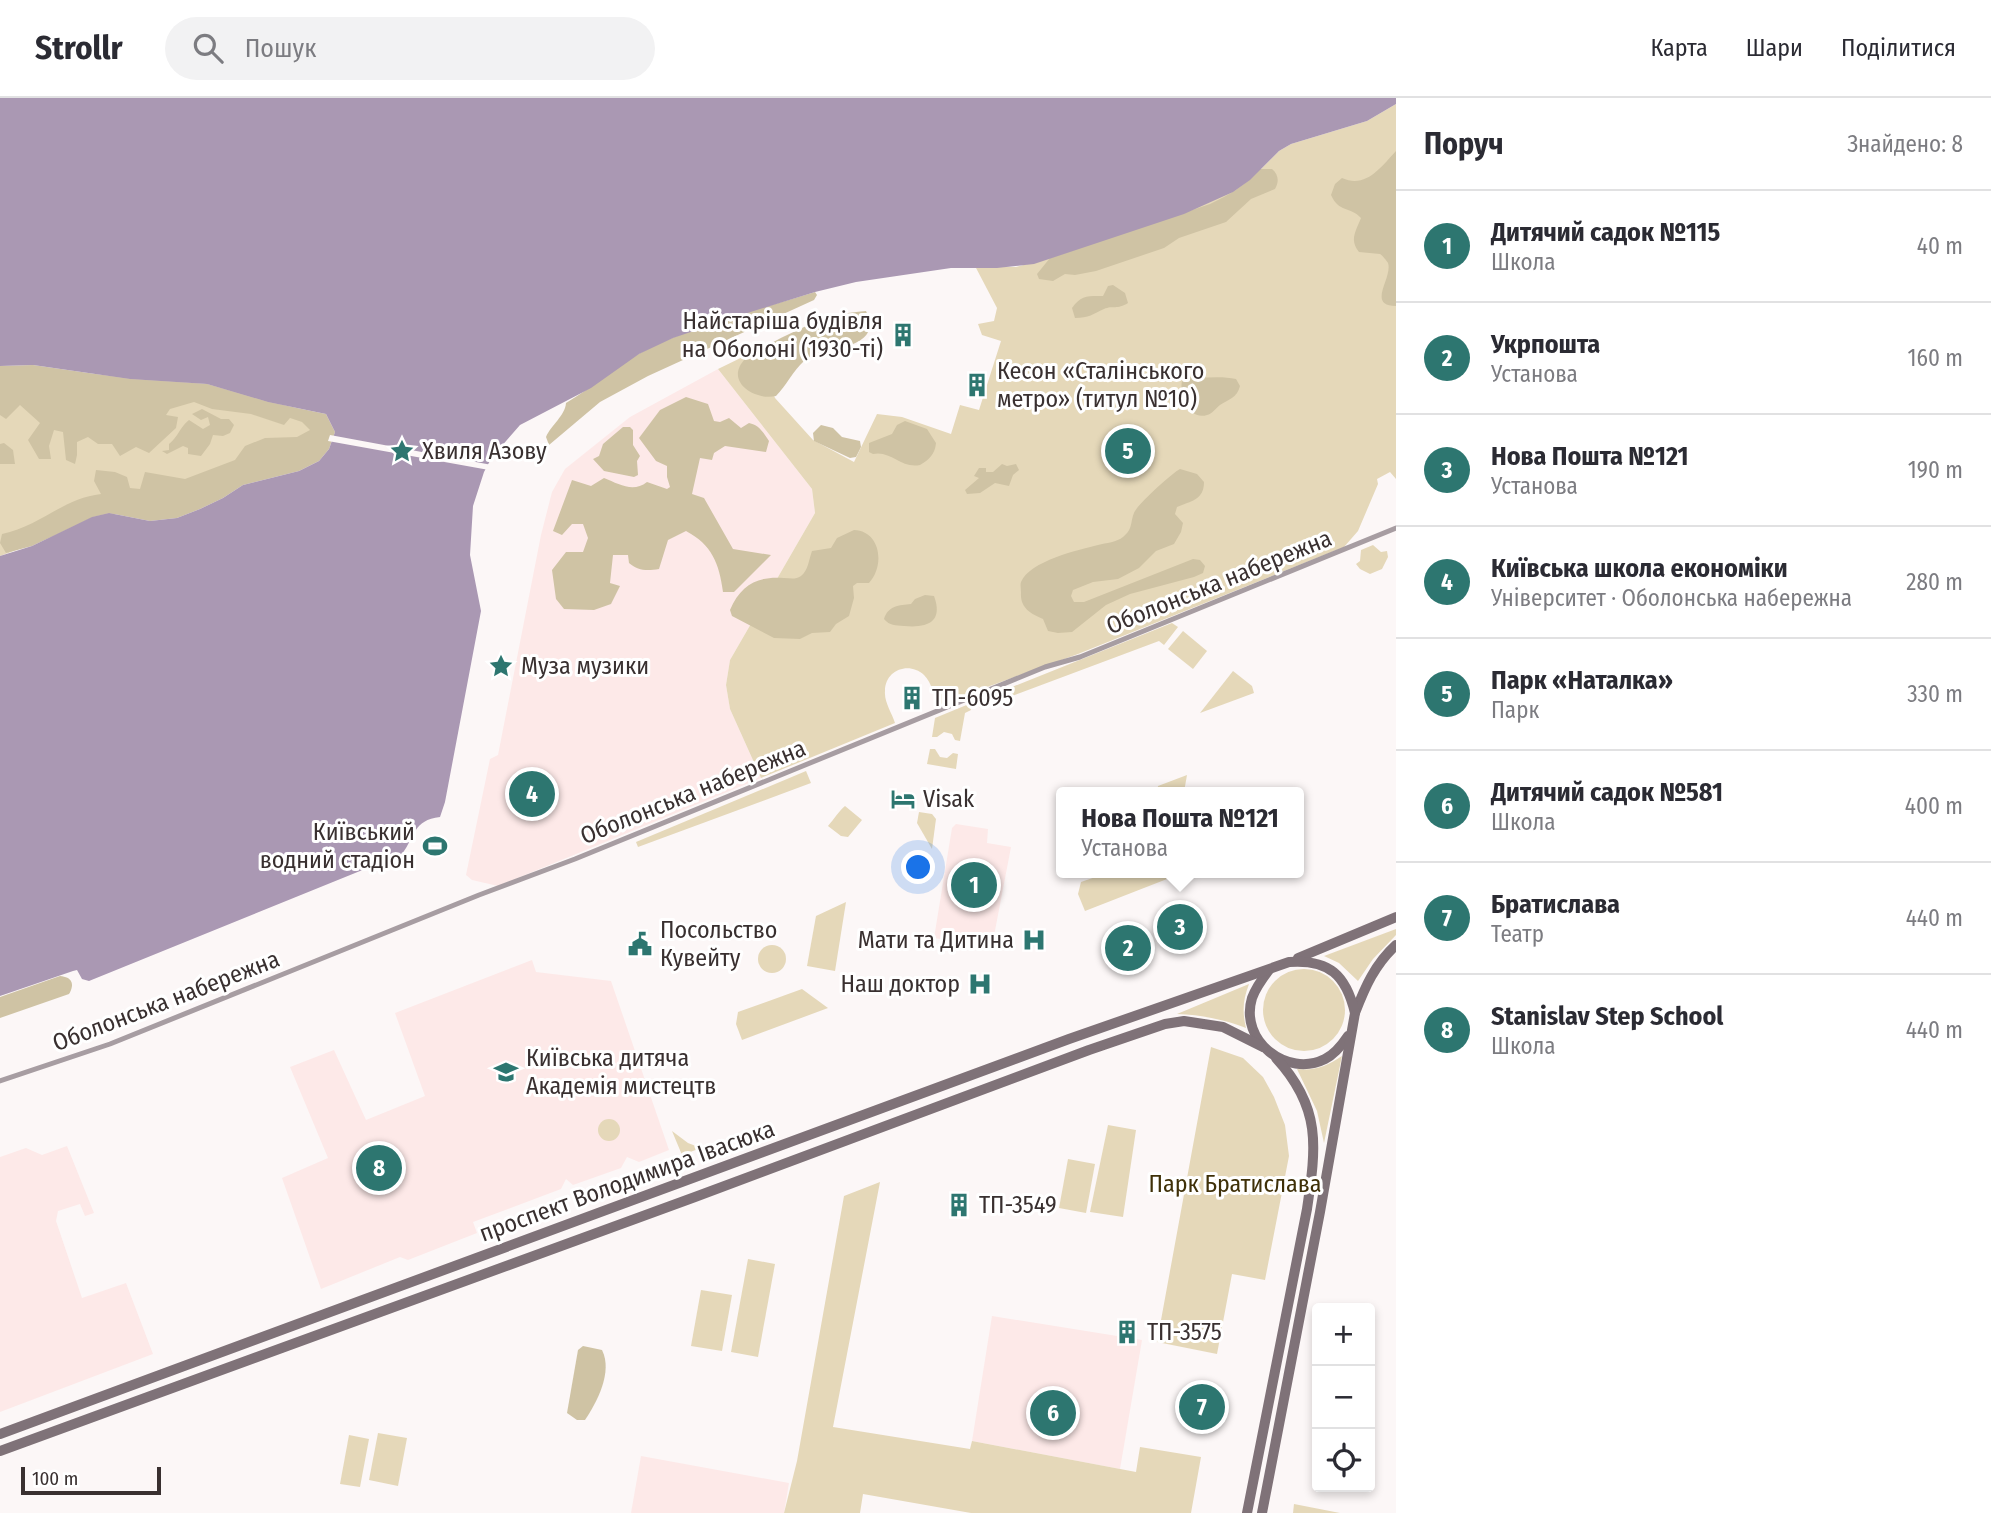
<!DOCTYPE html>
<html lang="uk">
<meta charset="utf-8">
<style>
body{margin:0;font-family:"Fira Sans Condensed",sans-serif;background:#f2f2f3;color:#2b2b33}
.controls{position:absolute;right:21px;bottom:21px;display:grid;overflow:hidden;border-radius:7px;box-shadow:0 4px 10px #0003}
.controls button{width:63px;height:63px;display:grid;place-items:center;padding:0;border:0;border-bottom:2px solid #e1e1e2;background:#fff;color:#2b2b33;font:35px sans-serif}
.scale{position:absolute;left:21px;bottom:18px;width:140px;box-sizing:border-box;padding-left:7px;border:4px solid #393030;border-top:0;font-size:19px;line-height:24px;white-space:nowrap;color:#393030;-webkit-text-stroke:5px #fff;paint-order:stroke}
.you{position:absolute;left:919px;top:770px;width:24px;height:24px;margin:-18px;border:5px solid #fff;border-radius:50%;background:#1a73e8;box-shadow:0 0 0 10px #1a73e833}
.badge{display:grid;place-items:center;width:46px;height:46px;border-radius:50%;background:#2d7670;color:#fff;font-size:23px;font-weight:700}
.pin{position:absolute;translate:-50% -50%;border:4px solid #fff;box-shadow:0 2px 7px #0006}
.popup{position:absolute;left:1056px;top:689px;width:248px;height:91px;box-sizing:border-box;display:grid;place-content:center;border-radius:7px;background:#fff;filter:drop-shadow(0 2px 5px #0005);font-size:23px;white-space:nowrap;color:#7c7c81}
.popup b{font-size:26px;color:#2b2b33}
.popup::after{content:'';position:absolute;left:50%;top:100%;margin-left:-14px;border:14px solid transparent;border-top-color:#fff}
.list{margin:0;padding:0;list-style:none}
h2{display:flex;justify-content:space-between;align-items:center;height:91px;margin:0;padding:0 28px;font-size:30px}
h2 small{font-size:23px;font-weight:400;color:#7c7c81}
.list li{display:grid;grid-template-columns:46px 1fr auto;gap:21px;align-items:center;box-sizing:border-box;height:112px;padding:0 28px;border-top:2px solid #e1e1e2}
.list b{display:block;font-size:26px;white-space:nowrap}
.list p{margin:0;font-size:23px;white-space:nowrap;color:#7c7c81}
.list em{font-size:23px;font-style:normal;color:#7c7c81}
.icon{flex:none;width:38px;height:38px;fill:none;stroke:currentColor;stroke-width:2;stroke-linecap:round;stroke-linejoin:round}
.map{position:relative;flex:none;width:1396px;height:1415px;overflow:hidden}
header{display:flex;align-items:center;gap:42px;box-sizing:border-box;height:98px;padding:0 35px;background:#fff;border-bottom:2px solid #e1e1e2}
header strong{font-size:33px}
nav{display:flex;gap:38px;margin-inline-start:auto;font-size:24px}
.search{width:490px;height:63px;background:#f2f2f3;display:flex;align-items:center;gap:18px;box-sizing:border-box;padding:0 24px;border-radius:38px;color:#7c7c81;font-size:26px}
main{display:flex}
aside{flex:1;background:#fff}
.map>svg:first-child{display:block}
.built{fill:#fde9e8}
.green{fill:#e5d8b9}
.forest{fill:#cfc3a4}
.water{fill:#aa98b3}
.pier{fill:#fcf7f7}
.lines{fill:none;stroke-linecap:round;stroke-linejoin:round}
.pedestrian{stroke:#a79da2;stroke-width:5}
.secondary{stroke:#7f7278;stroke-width:10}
.labels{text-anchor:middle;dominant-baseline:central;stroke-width:6;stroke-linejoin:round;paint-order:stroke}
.poi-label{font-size:24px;fill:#393030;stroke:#fff;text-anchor:start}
.street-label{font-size:24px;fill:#393030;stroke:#fff}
.park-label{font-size:24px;fill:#3f3008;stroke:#fff}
</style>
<header>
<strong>Strollr</strong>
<div class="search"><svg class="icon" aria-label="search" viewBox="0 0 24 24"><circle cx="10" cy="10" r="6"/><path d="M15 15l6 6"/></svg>Пошук</div>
<nav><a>Карта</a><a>Шари</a><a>Поділитися</a></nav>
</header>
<main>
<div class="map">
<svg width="1396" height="1415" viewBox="0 0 1396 1415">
<rect width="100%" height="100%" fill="#fcf7f7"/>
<g class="built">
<polygon points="718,271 812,391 815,415 730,562 726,587 730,611 761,680 498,788 472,782 466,777 490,661 498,657 541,437 552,394 565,371 630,319"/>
<polygon points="956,726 988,731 987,745 1011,749 993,843 980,847 934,840 952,730"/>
<polygon points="532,862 536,874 611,883 669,1052 639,1064 627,1059 621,1070 573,1087 566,1081 561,1091 473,1124 477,1135 408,1162 400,1159 321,1191 282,1080 328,1060 290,969 334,952 366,1022 425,998 395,915"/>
<polygon points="67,1048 94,1115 85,1118 80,1106 58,1113 56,1123 82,1200 126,1185 153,1256 0,1314 0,1059 26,1050 42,1057"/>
<polygon points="992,1218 1142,1242 1120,1371 972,1343"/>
<polygon points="641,1358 789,1385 784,1415 631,1415"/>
</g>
<g class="green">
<path d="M1396 6V381L1390 374 1377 381 1378 386 1358 433 1344 449 1078 556 938 607C934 598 932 585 924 577 909 563 885 572 885 593 884 604 892 615 895 625L761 680 730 611 726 587 730 562 815 415 812 391 718 271 757 252 775 300 813 342 854 364 877 316 902 319 951 336 960 307 979 312 1001 243 982 237 978 226 994 223 997 210 975 168 1016 169 1050 160 1250 82 1279 53 1291 46 1367 23Z"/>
<polygon points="0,268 207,286 295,310 335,334 0,458"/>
<polygon points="1373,447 1381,454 1387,453 1388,459 1382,471 1370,476 1360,471 1356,466 1360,463 1361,452"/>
<polygon points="1172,525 1178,529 1164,547 1159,543 980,610 977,603"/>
<polygon points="1183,533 1207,553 1193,571 1168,551"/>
<polygon points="1233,573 1252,588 1254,595 1200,615"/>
<polygon points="969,606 971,612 965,615 960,643 955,642 952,636 944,634 937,639 932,639 935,620"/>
<polygon points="930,651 935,651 940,659 947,660 953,655 958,656 956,671 927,666"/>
<polygon points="806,673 811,685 638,749 636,744"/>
<polygon points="1187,677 1184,694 1157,694 1158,688"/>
<path d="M845 708 862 722 848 739 841 738 828 728C834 721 839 713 845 708Z"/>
<polygon points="919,714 932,716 936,721 932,751 917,725"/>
<polygon points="1107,775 1161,775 1167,781 1085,813 1078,796 1081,784"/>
<polygon points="846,804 835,873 807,868 816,818"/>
<polygon points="1396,831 1396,837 1373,861 1358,883 1339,865 1324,858"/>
<circle cx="772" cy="861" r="14"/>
<circle cx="1304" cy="912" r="41"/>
<path d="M1249 886C1243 902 1242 913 1246 930 1222 921 1202 917 1177 916Z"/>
<polygon points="802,891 828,910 742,942 736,926 738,914"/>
<polygon points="1211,949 1243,960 1263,979 1274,999 1285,1027 1289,1058 1265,1182 1232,1176 1217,1256 1157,1244"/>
<path d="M1342 958 1324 1045 1317 1013 1297 971C1315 973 1327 968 1342 958Z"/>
<circle cx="609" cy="1032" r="11"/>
<polygon points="1108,1027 1136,1032 1123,1119 1090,1114"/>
<polygon points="672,1033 688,1045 701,1050 682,1057"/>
<polygon points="1068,1061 1095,1066 1086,1115 1059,1110"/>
<polygon points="880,1084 833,1329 970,1351 972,1343 1136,1374 1140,1349 1201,1359 1191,1415 971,1415 863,1396 860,1415 784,1415 797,1363 844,1098"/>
<polygon points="748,1161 775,1166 758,1259 731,1254"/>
<polygon points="701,1192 732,1197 722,1253 691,1248"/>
<polygon points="378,1335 407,1340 398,1388 369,1382"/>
<polygon points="349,1337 369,1341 360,1389 340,1386"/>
<polygon points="1294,1406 1340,1415 1293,1415"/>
</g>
<g class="forest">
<path d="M1396 53V208C1366 208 1393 180 1388 165 1387 163 1382 157 1380 156L1359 154C1349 142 1356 133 1361 120 1350 108 1339 115 1331 97L1335 86 1342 80C1366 91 1381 69 1396 53Z"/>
<path d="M1260 71H1272C1279 77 1279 84 1275 91L1251 101 1226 124 1179 140 1164 150 1096 173 1075 177 1065 176 1053 183 1039 181 1037 176 1050 160 1210 106C1229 97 1246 87 1260 71Z"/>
<path d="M1113 187 1125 195 1128 205C1117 212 1113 207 1104 211 1093 216 1089 220 1075 220L1072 210C1081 197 1088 198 1103 198L1108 188Z"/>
<path d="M815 194 817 197 814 202 648 278 600 304 549 347 546 339C551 327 565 318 566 305 592 290 615 268 642 254 696 226 757 212 815 194Z"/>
<path d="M866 213C885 254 823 247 804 263 793 273 786 288 776 298 754 303 724 283 745 261 755 251 819 221 834 217 844 215 856 214 866 213Z"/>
<path d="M33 267 130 281 207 286 268 304 326 316 335 334 329 351 319 363 299 373 243 387 223 400 200 411 177 420 150 423 109 415 93 419 32 448 6 455 0 445 2 436C38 429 64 400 101 396L94 383 96 372 115 374 127 379 130 390 140 391 145 374 185 381 235 362 245 348 265 340 297 339 310 332 302 324 290 320 284 327 251 316 212 311 194 304 170 311 166 317 178 319 176 330 149 355 136 349 120 358 112 346H98L88 339 77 344V357L75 366 66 362 63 334 54 332 49 348 51 361H39L28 342 40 325 20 307 6 321 0 317V268Z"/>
<path d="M1186 279C1202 281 1220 277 1236 281L1240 288C1237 300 1229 301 1220 307 1216 310 1212 316 1207 317 1189 323 1179 296 1182 283Z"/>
<path d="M686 299 708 306 714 323 720 324 729 320 741 330 749 325C759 327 763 334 769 343L766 354 725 348 714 355 712 362 700 360 692 396 704 400 733 451 771 457 734 494H723C719 465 712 447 686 433L668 442 659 471C647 473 638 473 629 465L628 457H613L610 485 620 488 611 506 594 512 564 511 556 501 552 472 566 454H583L588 440 583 426H572L562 437 553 433 572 382 591 388 604 380C619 386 633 395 647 384L667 391 670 389 667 379V368L656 363 639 340 660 312Z"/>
<path d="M202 311 221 321H229L234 327 230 335 223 338 213 337 210 346 201 358 188 356V350L183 348 167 356 162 353 169 352V346C178 339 180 329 189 322L203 331 210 327 208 319 201 322 192 316Z"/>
<path d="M905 323 927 331 936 345C935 356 929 362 920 367 901 371 891 352 873 356L869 354V345L892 336 897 327Z"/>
<polygon points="821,327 833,330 842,339 860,343 861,349 856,359 850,360 814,343 813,335"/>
<polygon points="623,329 630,329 633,332 633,347 640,358 637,363 638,377 634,379 604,373 593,361 599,358 603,346"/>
<polygon points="4,345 13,352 15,366 0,366 0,346"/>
<polygon points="1002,366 1007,368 1016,366 1019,372 1013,377 1009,388 995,385 980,395 967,396 965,392 979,380 974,378 979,370 986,370 986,374 993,374"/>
<path d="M1180 371 1197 376 1204 384C1204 402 1191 403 1177 409L1175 416 1183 425 1181 434 1174 446 1156 453 1139 470 1118 481 1093 484 1073 492 1071 498 1074 504H1084L1193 461 1200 462 1205 468 1203 475 1194 479 1130 496 1106 507 1072 534 1058 535 1048 533 1043 521C1031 516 1020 510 1021 495 1021 491 1020 487 1021 484 1030 463 1078 452 1098 447 1106 445 1117 444 1123 439 1133 431 1130 425 1134 415 1136 408 1172 375 1180 371Z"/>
<path d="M854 432C881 433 885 468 869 485H857L853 488 854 500 849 518 836 526 830 534 812 535 800 541 774 540 732 518 730 512C741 486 758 478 784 480 790 480 795 482 801 478 808 473 809 461 812 453L831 450 837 440Z"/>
<path d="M925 497 934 498C944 525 926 530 904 528 895 527 890 528 884 521 888 508 899 507 911 506L915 501Z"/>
<path d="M60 878C72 879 75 886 69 896L0 920V899Z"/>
<path d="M583 1248 602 1252C613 1274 597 1304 585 1322H577L567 1315 578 1252Z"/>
</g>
<path class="water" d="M0 0H1396V6L1367 23 1291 46 1279 53 1250 82 1233 94 1184 116 1034 166 997 170H951L856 184 815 194 741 217 673 240 639 256 591 290 520 327 492 359 484 374 473 408 470 457 481 513 445 704 440 719C413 722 415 739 402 756L89 883 82 881 77 872 73 873 0 898V458L32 448 92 419 109 415 150 423 177 420 200 411 223 400 243 387 299 373 319 363 329 351 335 334 326 316 268 304 207 286 130 281 33 267 0 268Z"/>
<polygon class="pier" points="330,337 492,367 489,372 328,343"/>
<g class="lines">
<polyline class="pedestrian" points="0,983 110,946 479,797 575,761 1045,569 1080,559 1396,430"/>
<g class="secondary">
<polyline points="1298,860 1396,819"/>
<path d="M1269 872C1262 881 1256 889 1252 900 1239 943 1287 980 1325 961 1335 956 1342 947 1348 938"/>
<path d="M1355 915C1365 889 1375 866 1396 847"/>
<path d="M0 1336 1069 941 1289 864C1329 861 1346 877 1355 915L1320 1114 1262 1415"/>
<polyline points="0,1353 695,1099 1089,952 1165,926 1184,923 1223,929 1263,949"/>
<path d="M1247 1415 1307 1111C1316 1049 1322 1010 1276 960"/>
</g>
</g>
<defs>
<g id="building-bare" transform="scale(1.89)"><path d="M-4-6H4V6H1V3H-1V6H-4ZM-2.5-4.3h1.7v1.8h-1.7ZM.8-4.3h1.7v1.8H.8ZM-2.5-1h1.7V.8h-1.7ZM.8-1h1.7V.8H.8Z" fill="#2d7670" stroke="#fff" stroke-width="2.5" paint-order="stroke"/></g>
<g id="sight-bare" transform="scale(1.89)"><path d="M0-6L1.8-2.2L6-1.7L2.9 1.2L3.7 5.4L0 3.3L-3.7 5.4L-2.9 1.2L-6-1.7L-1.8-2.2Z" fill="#2d7670" stroke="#fff" stroke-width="2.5" paint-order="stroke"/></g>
<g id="hotel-bare" transform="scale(1.89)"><path d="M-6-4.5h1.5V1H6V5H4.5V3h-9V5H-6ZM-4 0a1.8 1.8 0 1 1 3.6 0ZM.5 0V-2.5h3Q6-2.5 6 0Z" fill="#2d7670" stroke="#fff" stroke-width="2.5" paint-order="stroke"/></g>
<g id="stadium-bare" transform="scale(1.89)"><path d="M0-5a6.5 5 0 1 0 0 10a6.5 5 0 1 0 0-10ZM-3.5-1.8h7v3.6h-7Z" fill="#2d7670" stroke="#fff" stroke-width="2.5" paint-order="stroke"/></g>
<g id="hospital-bare" transform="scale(1.89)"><path d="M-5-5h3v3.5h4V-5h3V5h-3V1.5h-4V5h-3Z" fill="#2d7670" stroke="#fff" stroke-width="2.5" paint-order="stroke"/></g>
<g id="civic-bare" transform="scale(1.89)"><path d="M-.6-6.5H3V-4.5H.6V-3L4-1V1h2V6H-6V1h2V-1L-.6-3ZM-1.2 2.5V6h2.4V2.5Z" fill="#2d7670" stroke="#fff" stroke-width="2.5" paint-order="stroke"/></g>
<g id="school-bare" transform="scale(1.89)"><path d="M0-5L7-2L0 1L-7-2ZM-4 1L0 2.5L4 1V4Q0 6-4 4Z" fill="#2d7670" stroke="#fff" stroke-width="2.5" paint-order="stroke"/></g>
</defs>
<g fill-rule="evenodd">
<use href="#building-bare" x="903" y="237"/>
<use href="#building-bare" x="977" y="287"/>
<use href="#sight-bare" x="402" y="353"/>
<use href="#sight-bare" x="501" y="568"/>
<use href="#building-bare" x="912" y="600"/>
<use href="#hotel-bare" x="903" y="701"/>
<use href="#stadium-bare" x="435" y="748"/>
<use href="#hospital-bare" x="1034" y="842"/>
<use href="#civic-bare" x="640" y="846"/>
<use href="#hospital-bare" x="980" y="886"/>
<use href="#school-bare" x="506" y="974"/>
<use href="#building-bare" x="959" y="1107"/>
<use href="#building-bare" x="1127" y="1234"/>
</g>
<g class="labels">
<g class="poi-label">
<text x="883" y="223" text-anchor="end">Найстаріша будівля<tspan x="883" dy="28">на Оболоні (1930-ті)</tspan></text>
<text x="997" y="273">Кесон «Сталінського<tspan x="997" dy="28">метро» (титул №10)</tspan></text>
<text x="422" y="353">Хвиля Азову</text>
<text x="521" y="568">Муза музики</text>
<text x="932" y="600">ТП-6095</text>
<text x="923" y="701">Visak</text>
<text x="415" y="734" text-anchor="end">Київський<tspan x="415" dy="28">водний стадіон</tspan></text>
<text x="660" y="832">Посольство<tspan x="660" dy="28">Кувейту</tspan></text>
<text x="1014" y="842" text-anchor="end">Мати та Дитина</text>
<text x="960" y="886" text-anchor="end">Наш доктор</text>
<text x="526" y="960">Київська дитяча<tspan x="526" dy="28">Академія мистецтв</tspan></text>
<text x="979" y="1107">ТП-3549</text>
<text x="1147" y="1234">ТП-3575</text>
</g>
<g class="street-label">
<text transform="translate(1219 484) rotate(-22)">Оболонська набережна</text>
<text transform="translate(693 694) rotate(-22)">Оболонська набережна</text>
<text transform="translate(166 903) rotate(-21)">Оболонська набережна</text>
<text transform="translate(627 1083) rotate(-20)">проспект Володимира Івасюка</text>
</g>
<g class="park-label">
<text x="1235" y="1086">Парк Братислава</text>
</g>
</g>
</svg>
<div class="controls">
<button>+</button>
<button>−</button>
<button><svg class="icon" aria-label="locate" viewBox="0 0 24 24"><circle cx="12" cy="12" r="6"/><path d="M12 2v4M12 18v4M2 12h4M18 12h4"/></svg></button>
</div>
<div class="scale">100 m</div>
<div class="you"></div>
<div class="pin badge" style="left:974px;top:787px">1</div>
<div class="pin badge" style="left:1128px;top:850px">2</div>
<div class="pin badge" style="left:1180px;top:829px">3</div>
<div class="popup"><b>Нова Пошта №121</b>Установа</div>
<div class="pin badge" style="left:532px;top:696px">4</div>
<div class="pin badge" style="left:1128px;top:353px">5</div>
<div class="pin badge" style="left:1053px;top:1315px">6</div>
<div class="pin badge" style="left:1202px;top:1309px">7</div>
<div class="pin badge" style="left:379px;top:1070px">8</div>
</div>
<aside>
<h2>Поруч<small>Знайдено: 8</small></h2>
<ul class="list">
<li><span class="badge">1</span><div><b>Дитячий садок №115</b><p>Школа</p></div><em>40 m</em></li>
<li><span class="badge">2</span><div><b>Укрпошта</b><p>Установа</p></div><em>160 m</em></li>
<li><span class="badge">3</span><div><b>Нова Пошта №121</b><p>Установа</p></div><em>190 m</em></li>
<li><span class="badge">4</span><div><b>Київська школа економіки</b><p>Університет · Оболонська набережна</p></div><em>280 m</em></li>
<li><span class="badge">5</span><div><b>Парк «Наталка»</b><p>Парк</p></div><em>330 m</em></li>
<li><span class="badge">6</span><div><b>Дитячий садок №581</b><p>Школа</p></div><em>400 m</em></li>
<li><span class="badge">7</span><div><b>Братислава</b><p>Театр</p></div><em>440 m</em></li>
<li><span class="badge">8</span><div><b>Stanislav Step School</b><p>Школа</p></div><em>440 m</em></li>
</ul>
</aside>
</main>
